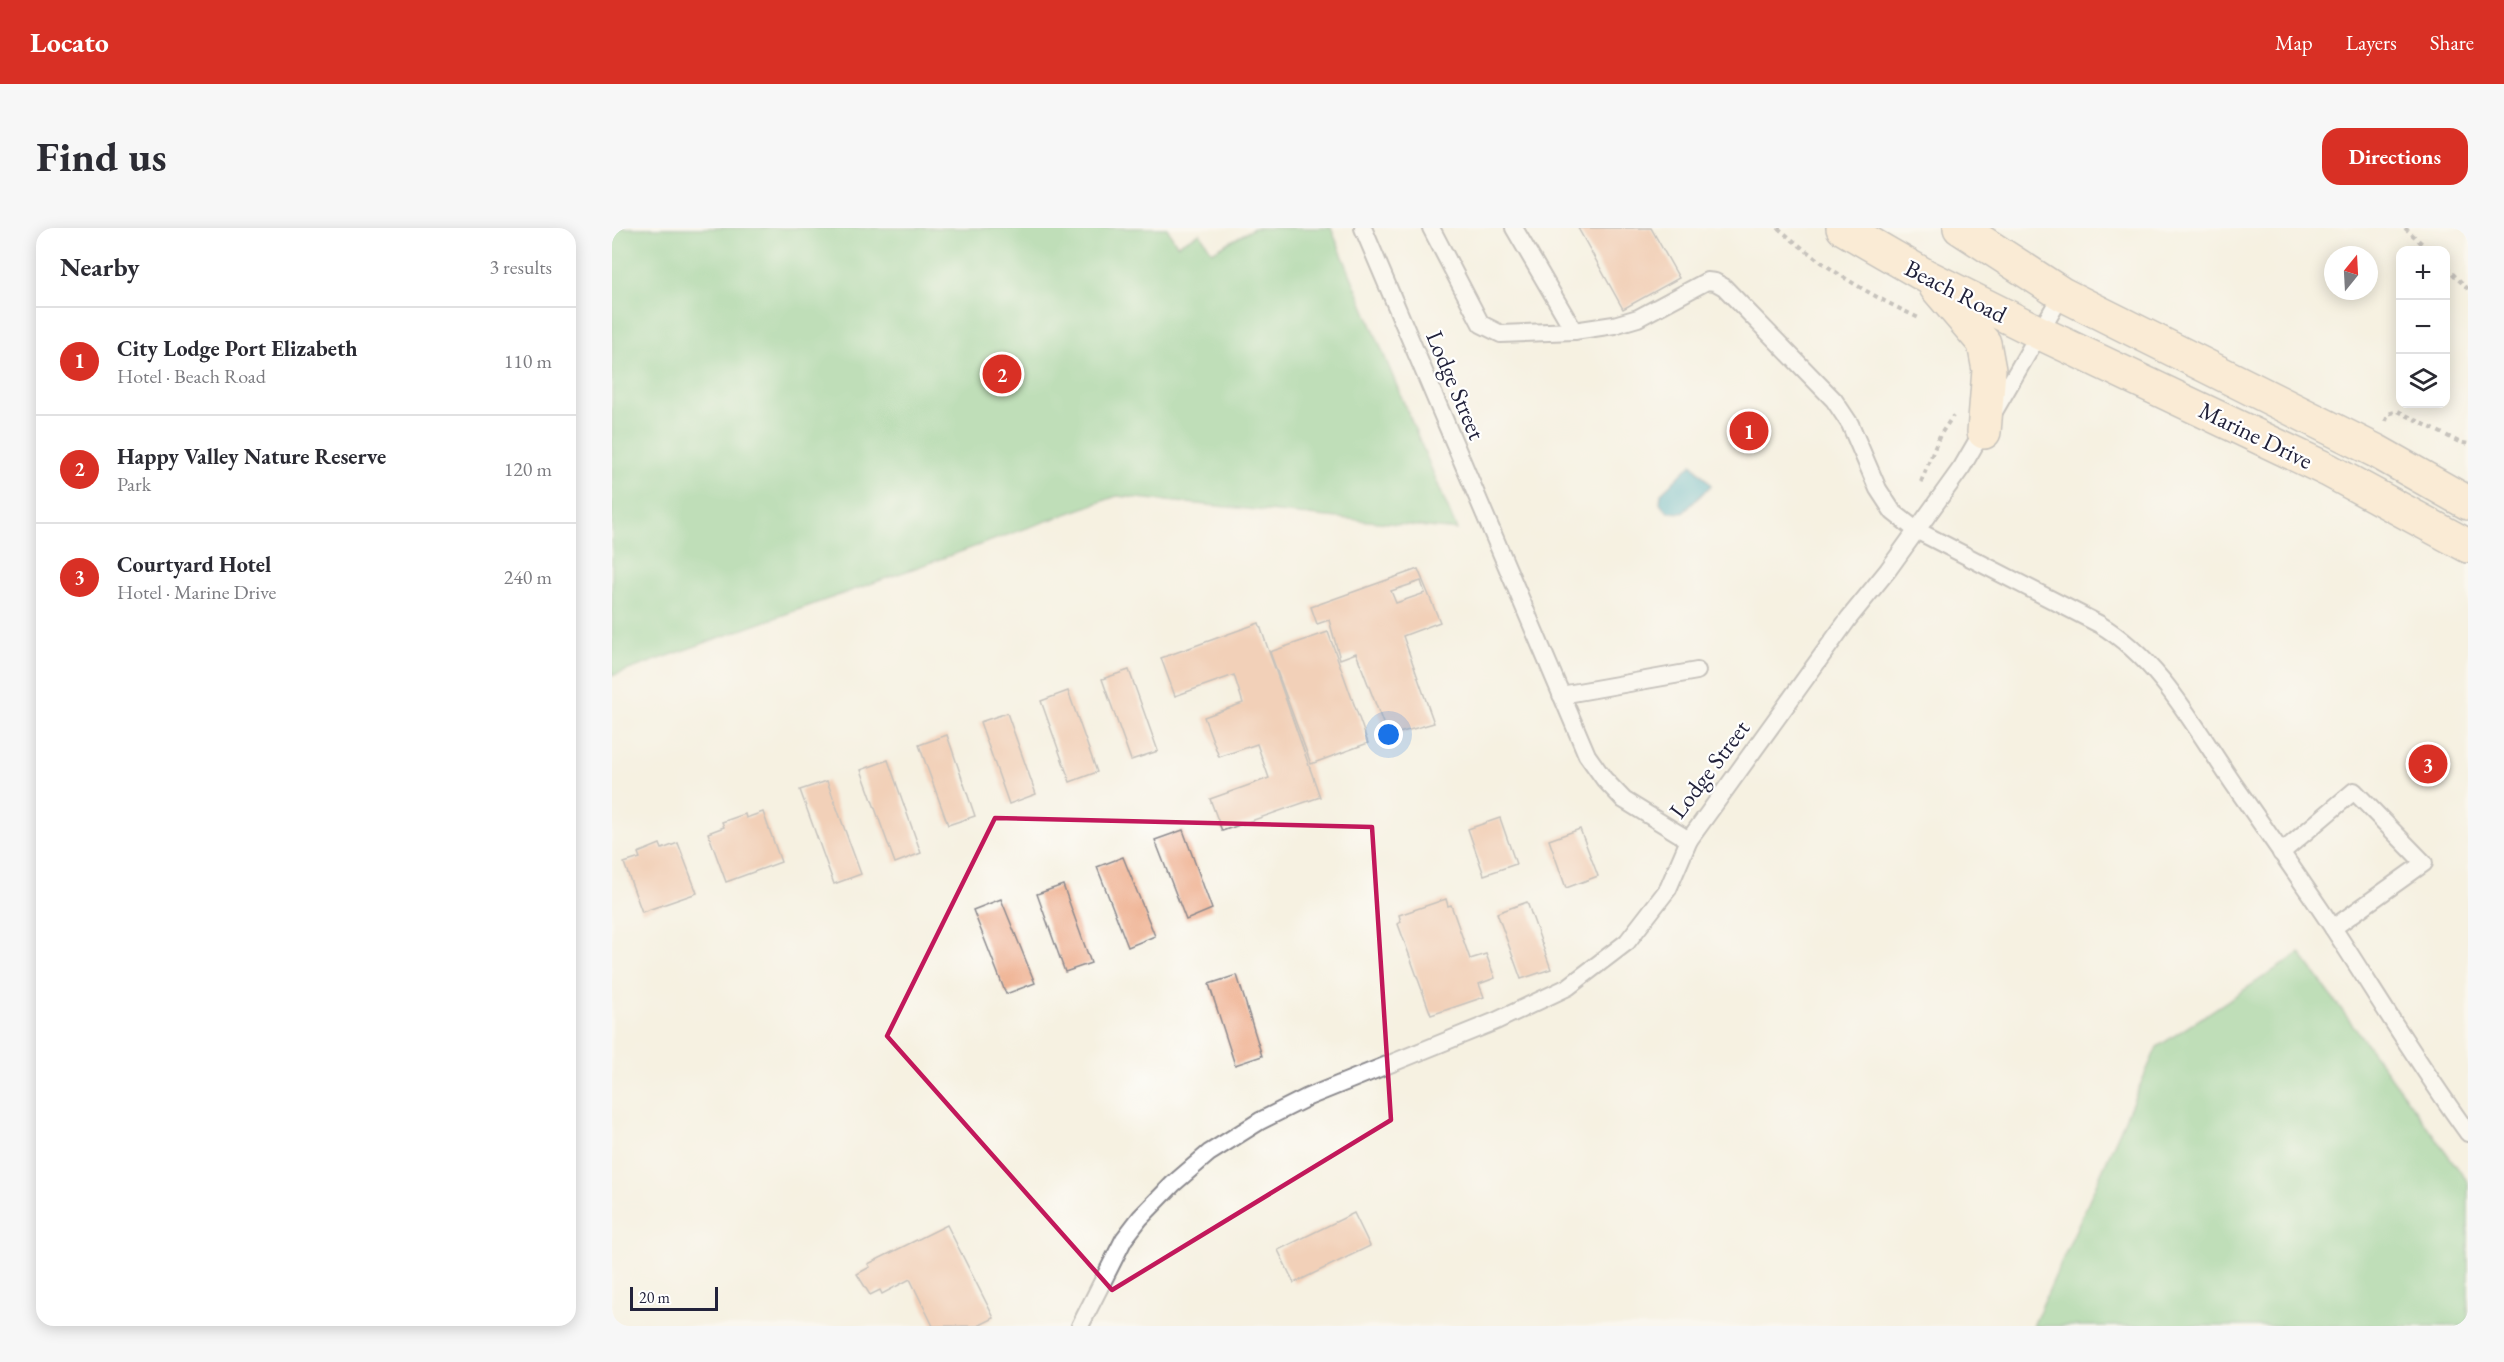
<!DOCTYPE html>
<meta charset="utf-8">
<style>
body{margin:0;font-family:"EB Garamond",serif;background:#f7f7f7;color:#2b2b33}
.controls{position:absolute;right:18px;top:18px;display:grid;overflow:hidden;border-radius:12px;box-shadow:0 3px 15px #0003}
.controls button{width:54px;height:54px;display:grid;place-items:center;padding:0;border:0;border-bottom:2px solid #e1e1e2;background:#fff;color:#2b2b33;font:30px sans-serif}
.compass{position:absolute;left:1712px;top:18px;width:54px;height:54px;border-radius:50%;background:#fff;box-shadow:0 3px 15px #0003;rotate:18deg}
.scale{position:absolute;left:18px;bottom:15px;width:88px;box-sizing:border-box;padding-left:6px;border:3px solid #22223b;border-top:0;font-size:16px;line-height:21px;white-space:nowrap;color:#22223b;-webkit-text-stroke:4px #fff;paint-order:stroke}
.you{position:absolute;left:777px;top:507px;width:21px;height:21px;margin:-15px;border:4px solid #fff;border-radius:50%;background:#1a73e8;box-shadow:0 0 0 9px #1a73e833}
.badge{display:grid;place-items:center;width:39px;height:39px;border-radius:50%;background:#d93025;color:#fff;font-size:20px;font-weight:700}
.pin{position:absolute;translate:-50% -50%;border:3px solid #fff;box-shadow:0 2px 6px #0006}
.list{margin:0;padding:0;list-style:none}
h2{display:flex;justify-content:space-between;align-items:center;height:78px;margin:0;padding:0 24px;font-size:26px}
h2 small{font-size:20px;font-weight:400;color:#7c7c81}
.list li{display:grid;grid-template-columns:39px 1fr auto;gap:18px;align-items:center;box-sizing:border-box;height:108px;padding:0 24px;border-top:2px solid #e1e1e2}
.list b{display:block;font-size:22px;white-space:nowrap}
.list p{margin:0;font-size:20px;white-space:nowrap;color:#7c7c81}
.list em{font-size:20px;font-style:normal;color:#7c7c81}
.icon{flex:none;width:33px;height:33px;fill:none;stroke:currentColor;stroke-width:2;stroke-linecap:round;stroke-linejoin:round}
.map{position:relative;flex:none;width:1856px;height:1098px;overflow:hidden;border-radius:18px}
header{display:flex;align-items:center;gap:36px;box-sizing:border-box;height:84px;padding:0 30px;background:#d93025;color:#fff}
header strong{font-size:28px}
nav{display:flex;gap:33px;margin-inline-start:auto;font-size:21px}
.intro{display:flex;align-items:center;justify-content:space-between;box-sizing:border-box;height:144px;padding:0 36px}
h1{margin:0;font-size:42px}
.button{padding:15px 27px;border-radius:18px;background:#d93025;color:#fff;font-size:21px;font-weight:700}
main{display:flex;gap:36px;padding:0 36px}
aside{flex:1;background:#fff;border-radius:18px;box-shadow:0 3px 15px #0003}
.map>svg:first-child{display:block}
.green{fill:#7bc785;stroke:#4e7460;stroke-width:1.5}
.water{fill:#3fabbf;stroke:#30667d;stroke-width:1.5}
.building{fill:#eda985;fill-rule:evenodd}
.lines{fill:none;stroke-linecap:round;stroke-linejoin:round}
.lane-casing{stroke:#8c8a8e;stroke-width:20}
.secondary-casing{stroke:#8c8a8e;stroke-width:36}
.path{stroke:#8c8a8e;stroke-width:4;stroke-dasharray:4.5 4.5;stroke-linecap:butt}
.lane{stroke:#fff;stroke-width:16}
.secondary{stroke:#fee5c5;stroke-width:33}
.marked{fill:none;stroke:#c2185b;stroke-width:4.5;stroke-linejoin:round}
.labels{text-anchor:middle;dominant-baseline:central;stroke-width:4.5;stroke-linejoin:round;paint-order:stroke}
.street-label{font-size:24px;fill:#22223b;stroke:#fff}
</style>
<header>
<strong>Locato</strong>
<nav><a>Map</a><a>Layers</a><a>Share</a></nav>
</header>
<div class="intro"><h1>Find us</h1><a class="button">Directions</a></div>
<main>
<aside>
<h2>Nearby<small>3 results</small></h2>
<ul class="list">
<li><span class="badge">1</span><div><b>City Lodge Port Elizabeth</b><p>Hotel · Beach Road</p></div><em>110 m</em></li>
<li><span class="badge">2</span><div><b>Happy Valley Nature Reserve</b><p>Park</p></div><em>120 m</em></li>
<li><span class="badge">3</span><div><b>Courtyard Hotel</b><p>Hotel · Marine Drive</p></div><em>240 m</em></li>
</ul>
</aside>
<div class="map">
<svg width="1856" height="1098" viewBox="0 0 1856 1098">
<rect width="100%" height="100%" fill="#fff"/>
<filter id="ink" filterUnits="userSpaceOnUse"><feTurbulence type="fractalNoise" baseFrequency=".0167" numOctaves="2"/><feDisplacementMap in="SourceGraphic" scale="12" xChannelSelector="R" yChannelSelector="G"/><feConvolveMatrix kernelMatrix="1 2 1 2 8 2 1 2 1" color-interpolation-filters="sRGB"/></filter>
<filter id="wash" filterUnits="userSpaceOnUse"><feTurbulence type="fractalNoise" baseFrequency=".008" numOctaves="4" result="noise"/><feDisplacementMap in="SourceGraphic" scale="24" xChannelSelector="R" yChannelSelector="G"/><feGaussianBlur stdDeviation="1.35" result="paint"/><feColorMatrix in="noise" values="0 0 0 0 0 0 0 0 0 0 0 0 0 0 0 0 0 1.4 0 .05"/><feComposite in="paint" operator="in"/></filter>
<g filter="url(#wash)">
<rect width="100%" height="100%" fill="#f6f1e1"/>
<g class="green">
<polygon points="0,0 555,0 565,17 588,5 600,24 642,0 719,0 845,302 505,268 0,448"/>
<polygon points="1688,725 1856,954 1856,1098 1421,1098 1545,819"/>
</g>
<polygon class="water" points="1080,236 1099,257 1071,285 1056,284 1048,275 1049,265"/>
<g id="blocks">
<g class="building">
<polygon points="966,0 1039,0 1067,50 1011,81"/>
<path d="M806 341 828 394 791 408 822 495 776 508 744 425 728 431 717 392 705 396 699 379ZM809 353 813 365 784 375 779 363Z"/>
<polygon points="647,395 708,569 610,603 598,571 657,550 645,516 607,529 592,489 631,475 622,447 563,468 549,430"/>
<polygon points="716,404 756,515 699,536 658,424"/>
<polygon points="517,442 546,523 519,532 490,451"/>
<polygon points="456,463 485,544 458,554 429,473"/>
<polygon points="395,485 424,566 397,576 368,494"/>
<polygon points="335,507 363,588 336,597 307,517"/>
<polygon points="276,532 309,625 283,635 249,542"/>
<polygon points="215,553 249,646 222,656 188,562"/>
<polygon points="151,584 169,634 114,654 96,605 112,599 110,594 133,586 134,590"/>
<polygon points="888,590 904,636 872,647 856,601"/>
<polygon points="968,601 986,648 954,660 937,612"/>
<polygon points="571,602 600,681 574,692 543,612"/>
<polygon points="66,615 85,665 30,684 12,635 28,630 26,625 48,616 50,621"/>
<polygon points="511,629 543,708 516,719 485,639"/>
<polygon points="451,657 479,735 453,744 425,666"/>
<polygon points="389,671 423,755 394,766 361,682"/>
<polygon points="834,671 836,678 839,677 858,731 874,726 883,750 867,756 872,769 819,787 786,696 789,694 787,687"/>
<polygon points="915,674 939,741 909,751 885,685"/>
<polygon points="625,747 650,828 623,837 597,756"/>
<polygon points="742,985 758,1018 682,1055 666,1022"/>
<polygon points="335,997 382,1090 366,1098 321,1098 298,1051 270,1066 268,1062 258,1067 245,1046 258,1039 256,1036"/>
</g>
</g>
</g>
<g filter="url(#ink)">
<use href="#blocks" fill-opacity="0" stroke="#8c8a8e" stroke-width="1.5"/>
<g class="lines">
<g class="lane-casing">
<g id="lane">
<polyline points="751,0 975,527 992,551 1012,572 1077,612 1237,390 1276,342 1350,239 1450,66"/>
<polyline points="819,0 869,96 889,106 962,103"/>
<path d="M902 0 962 103 1002 97 1026 90 1095 53 1103 54 1112 59 1222 172 1238 196 1266 261 1281 284 1304 302 1487 396C1549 433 1583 500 1623 558 1656 605 1689 652 1721 700 1766 769 1808 839 1856 905"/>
<polyline points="949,467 1085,443"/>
<polyline points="1669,625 1742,563 1812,635 1721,700"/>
<polyline points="468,1098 512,1011 528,990 561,956 597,925 648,893 696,869 884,793 956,759 1015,714 1056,661 1077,612"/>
</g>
</g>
<g class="secondary-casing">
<g id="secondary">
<polyline points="1231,0 1314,48 1428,105 1716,242 1856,318"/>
<polyline points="1348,0 1450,66 1764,223 1856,275"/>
<polyline points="1324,59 1372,115 1377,142 1372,204"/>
</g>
</g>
<g class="path">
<path d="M1166 0C1213 40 1253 65 1309 91"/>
<polyline points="1793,0 1817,22"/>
<polyline points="1834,39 1856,61"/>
<polyline points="1774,193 1776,186 1786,183 1847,214 1856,216"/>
<polyline points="1309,254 1328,207 1341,188"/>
</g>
<use href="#lane" class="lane"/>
<use href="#secondary" class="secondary"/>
</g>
</g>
<path d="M0 0H1856V1098H0ZM383 590 760 599 779 892 500 1062 275 808Z" fill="#f6f1e1" fill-opacity=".55" fill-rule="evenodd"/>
<path class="marked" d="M383 590 760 599 779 892 500 1062 275 808Z"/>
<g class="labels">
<g class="street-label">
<text transform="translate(1344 63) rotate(27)">Beach Road</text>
<text transform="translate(844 157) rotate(67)">Lodge Street</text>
<text transform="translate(1644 207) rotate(26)">Marine Drive</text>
<text transform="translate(1097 541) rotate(-53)">Lodge Street</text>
</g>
</g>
</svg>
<div class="controls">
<button>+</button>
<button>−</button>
<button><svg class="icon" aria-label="layers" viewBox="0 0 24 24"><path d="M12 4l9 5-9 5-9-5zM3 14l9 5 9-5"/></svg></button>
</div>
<svg class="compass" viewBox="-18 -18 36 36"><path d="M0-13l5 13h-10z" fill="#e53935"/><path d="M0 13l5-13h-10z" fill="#7c7c81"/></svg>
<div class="scale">20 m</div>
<div class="you"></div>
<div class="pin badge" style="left:1137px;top:203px">1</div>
<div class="pin badge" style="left:390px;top:146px">2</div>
<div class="pin badge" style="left:1816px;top:536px">3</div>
</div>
</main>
